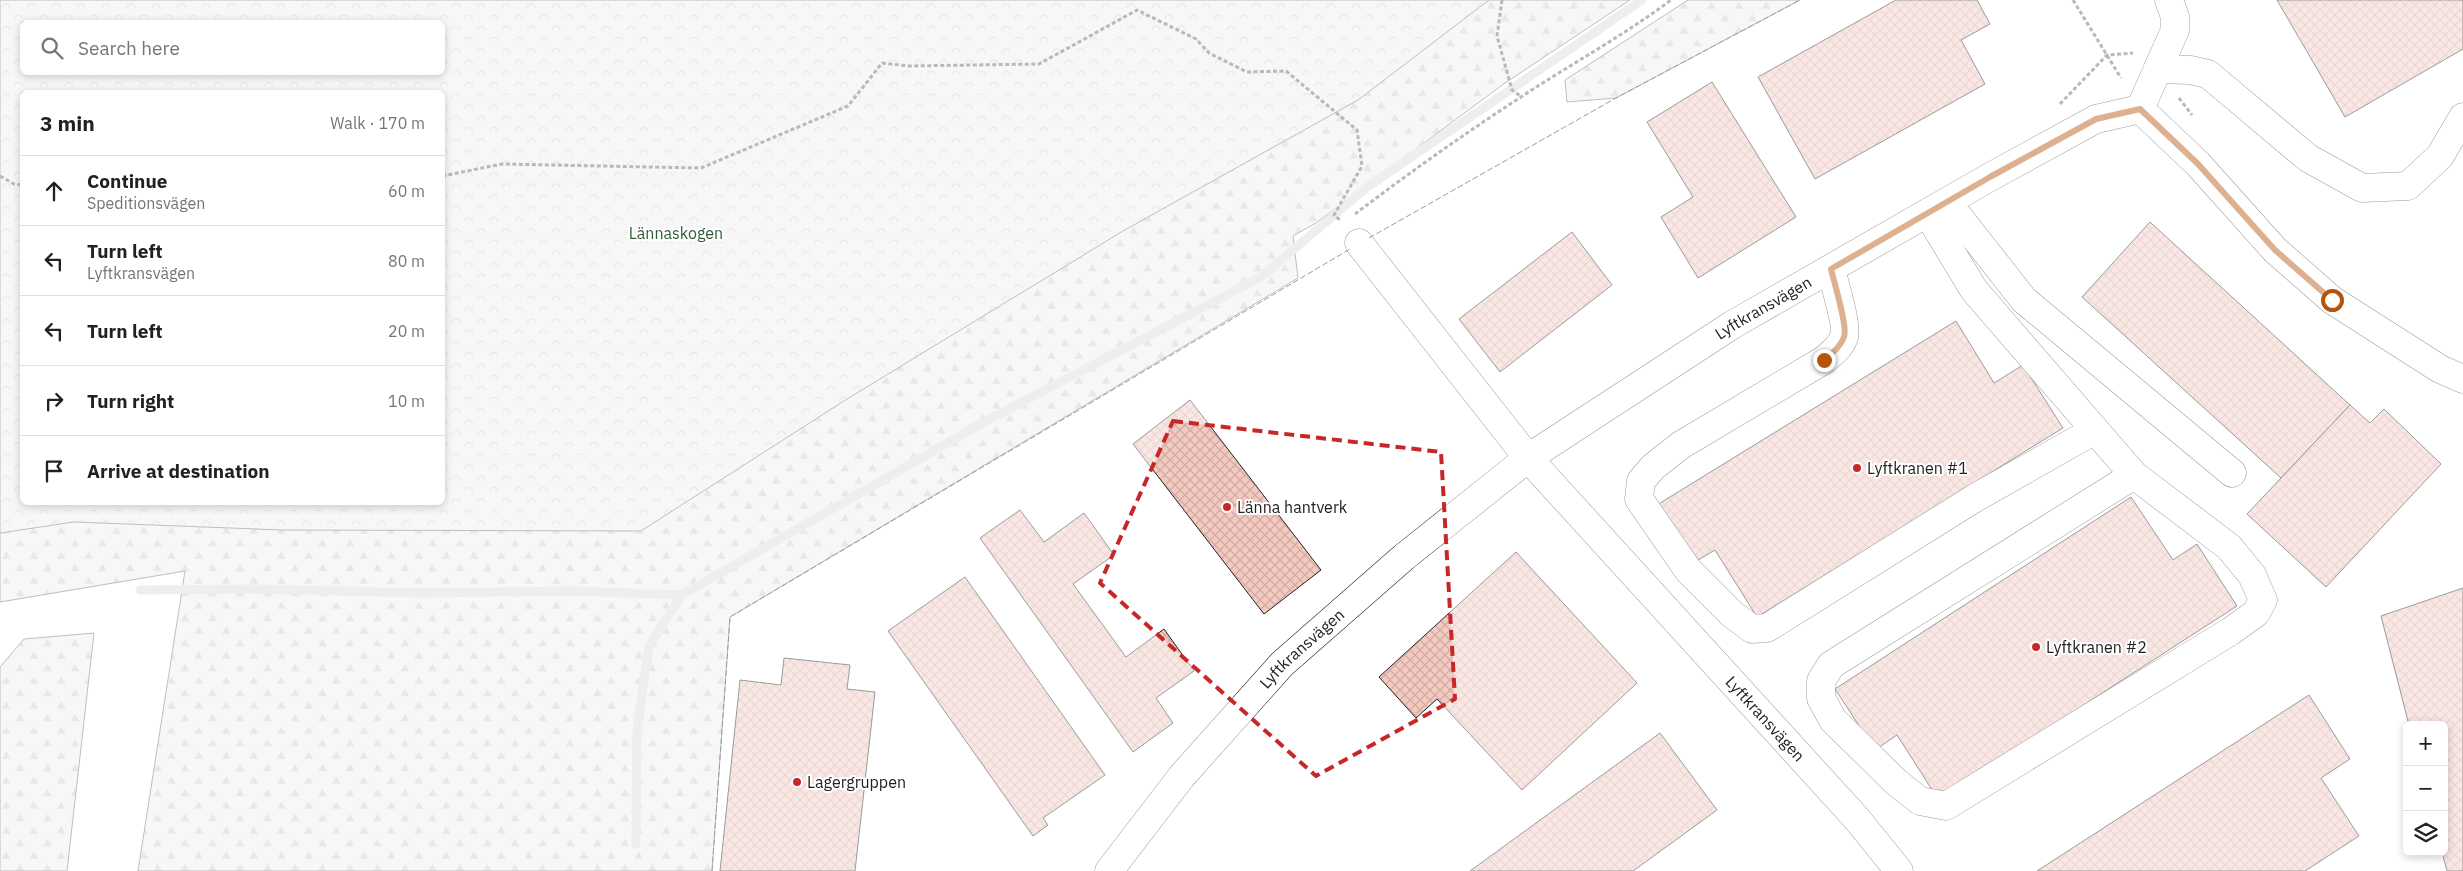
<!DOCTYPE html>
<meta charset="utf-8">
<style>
body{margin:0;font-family:"IBM Plex Sans",sans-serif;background:#f6f6f6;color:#202124}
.controls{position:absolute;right:15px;bottom:15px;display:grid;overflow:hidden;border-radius:8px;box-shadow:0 2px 8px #0003}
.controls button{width:45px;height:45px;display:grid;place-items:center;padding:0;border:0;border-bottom:1px solid #e0e0e0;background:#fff;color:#202124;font:25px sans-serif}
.stop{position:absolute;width:15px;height:15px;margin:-11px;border:4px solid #b45309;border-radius:50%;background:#fff}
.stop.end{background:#b45309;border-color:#fff;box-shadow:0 1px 5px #0008}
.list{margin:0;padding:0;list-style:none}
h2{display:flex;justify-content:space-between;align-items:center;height:65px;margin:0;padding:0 20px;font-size:21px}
h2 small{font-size:16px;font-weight:400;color:#757577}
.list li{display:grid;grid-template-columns:32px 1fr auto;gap:15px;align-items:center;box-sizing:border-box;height:70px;padding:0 20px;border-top:1px solid #e0e0e0}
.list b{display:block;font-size:19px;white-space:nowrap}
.list p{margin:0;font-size:16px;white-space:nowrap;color:#757577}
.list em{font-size:16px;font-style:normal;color:#757577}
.icon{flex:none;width:28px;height:28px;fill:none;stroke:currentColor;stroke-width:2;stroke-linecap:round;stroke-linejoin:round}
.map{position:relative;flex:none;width:2463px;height:871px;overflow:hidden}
.search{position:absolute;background:#fff;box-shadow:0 2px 8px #0003;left:20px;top:20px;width:425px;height:55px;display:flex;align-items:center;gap:12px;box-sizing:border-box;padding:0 18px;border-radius:8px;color:#757577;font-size:19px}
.panel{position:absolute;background:#fff;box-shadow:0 2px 8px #0003;left:20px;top:90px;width:425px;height:415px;border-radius:8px}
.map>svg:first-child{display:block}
.forest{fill:url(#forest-firs);stroke:#6f6f6f;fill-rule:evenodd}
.park{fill:url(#park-crowns);stroke:#6f6f6f;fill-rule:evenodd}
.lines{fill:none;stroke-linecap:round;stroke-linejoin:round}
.stream{stroke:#d9d9d9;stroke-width:9}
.building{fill:url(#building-cross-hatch);stroke:#222}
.minor-casing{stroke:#222;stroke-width:29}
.path{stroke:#646464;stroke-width:3;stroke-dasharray:4 2.5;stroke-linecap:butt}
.minor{stroke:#fff;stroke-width:28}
.fence{stroke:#222;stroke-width:1;stroke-dasharray:6 2.5;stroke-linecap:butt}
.route{stroke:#b45309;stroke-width:6}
.marked{fill:none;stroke:#c62828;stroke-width:4;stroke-dasharray:10 6;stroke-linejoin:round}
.poi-dot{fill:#c62828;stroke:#fff;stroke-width:2}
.labels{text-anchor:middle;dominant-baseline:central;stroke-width:4;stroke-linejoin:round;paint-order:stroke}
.park-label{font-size:16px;fill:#2f5e38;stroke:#fff}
.street-label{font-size:16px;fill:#222;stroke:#fff}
.poi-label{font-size:16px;fill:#222;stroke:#fff;text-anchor:start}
</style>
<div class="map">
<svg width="2463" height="871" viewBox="0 0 2463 871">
<defs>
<pattern id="forest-firs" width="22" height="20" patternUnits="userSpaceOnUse" patternTransform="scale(1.25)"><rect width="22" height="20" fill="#eee"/><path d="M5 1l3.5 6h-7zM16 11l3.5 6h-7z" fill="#ccc"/></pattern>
<pattern id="park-crowns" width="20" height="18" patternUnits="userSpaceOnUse" patternTransform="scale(1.25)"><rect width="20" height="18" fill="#eee"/><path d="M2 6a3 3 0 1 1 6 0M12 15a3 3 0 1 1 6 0" fill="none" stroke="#ccc"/></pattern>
<pattern id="building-cross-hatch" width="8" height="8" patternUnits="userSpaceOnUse" patternTransform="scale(1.25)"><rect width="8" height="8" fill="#f3c9c0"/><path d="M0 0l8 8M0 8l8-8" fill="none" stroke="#d0aca5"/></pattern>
</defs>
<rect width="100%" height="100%" fill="#fff"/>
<g class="forest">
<path d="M0 0H1630L1505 83 1316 223 1293 236 1298 278 730 617 712 871H138L185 571 0 602ZM22 22H442V72H22ZM22 92H442V502H22Z"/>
<polygon points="1688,0 1800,0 1616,98 1567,102 1565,80"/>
<polygon points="94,633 67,871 0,871 0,667 24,639"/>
</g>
<path class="park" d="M0 0H1489L1358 100 1123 231 847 399 641 531 282 530 74 522 0 533ZM22 22H442V72H22ZM22 92H442V502H22Z"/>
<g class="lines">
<g class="stream">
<polyline points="140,590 255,589 425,593 573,591 682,595 649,646 637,731 636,844"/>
<polyline points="682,595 982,423 1261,277 1366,188 1642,0"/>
</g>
</g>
<g class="building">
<polygon points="1896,0 1977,0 1990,24 1961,40 1985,84 1815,179 1758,77"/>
<polygon points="2277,0 2463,0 2463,49 2345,117"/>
<polygon points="1712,82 1796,217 1698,278 1661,217 1693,197 1647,122"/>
<polygon points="2150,222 2350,405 2281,478 2082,297"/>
<polygon points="1572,232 1612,285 1500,372 1459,319"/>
<polygon points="1956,321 1994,383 2023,365 2063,428 1757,617 1715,550 1688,566 1652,508"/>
<polygon points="1190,400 1321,570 1264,614 1133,444"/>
<polygon points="2350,405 2370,423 2384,409 2441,464 2326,587 2247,514"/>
<polygon points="2131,497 2173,560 2197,544 2237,606 1938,799 1897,735 1875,750 1835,689"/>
<polygon points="1020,510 1044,542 1084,513 1114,555 1073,584 1126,657 1164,629 1194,671 1156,698 1173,723 1133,752 980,538"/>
<polygon points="1516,552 1637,683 1522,790 1437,699 1416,718 1379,677"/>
<polygon points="965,577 1105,775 1043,818 1048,825 1033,836 888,631"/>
<polygon points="2463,588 2463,871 2447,871 2442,852 2444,852 2444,725 2409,725 2381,616"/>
<polygon points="784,658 850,665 847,689 875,692 855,871 720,871 740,680 781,685"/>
<polygon points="2309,695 2350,759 2321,778 2359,836 2305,871 2037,871"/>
<polygon points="1660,733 1717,810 1633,871 1470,871"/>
</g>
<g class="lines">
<g class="minor-casing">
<g id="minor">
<polyline points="2158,69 2190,70 2208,74 2308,158 2362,188 2408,186 2440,156 2463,117"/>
<polyline points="2140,109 2198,164 2275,250 2332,300 2440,369 2463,379"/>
<polyline points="2140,109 2175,30 2175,17 2169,0"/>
<polyline points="1947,202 2024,300 2232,473"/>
<polyline points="1928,214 1974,290 2095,430 2134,475 2229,547 2252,575 2263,600 2256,613 2231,631 1946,806 1920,801 1896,782 1833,720 1821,698 1821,681 1831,665 2134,475"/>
<path id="s1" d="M1359 243 1528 458 1857 819 1899 871"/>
<path d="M1831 269C1834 282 1848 327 1844 337 1840 348 1832 353 1824 360L1681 445 1653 467 1641 481 1639 499 1688 570 1732 614 1752 629 1767 628 1975 498 2095 430"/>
<path id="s2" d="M1109 871 1182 776 1282 664 1404 557 1528 458 1732 325 1990 177 2096 119 2140 109"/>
</g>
</g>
<g class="path">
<polyline points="1502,0 1497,36 1512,90 1522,97"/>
<polyline points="2073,0 2121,78"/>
<polyline points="2179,98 2192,115"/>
<polyline points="2060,104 2107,55 2133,53"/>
<polyline points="0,176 14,184 22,185"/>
<polyline points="442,176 502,164 701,168 848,106 882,63 909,66 1039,64 1137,10 1196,39 1209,53 1247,72 1286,71 1357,130 1362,166 1334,215 1341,221"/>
<path d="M1355 214C1409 173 1464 134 1521 97 1571 64 1623 36 1671 0"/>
</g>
<use href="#minor" class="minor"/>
<g class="fence">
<polyline points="1369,238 1616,98 1800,0"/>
<polyline points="712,871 730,617 1350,249"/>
</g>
</g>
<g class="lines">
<path class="route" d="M1824 360C1832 353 1840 348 1844 337 1848 327 1834 282 1831 269L1990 177 2096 119 2140 109 2198 164 2275 250 2332 300"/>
</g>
<path d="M0 0H2463V871H0ZM1173 421 1441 452 1455 699 1316 776 1100 583Z" fill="#fff" fill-opacity=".55" fill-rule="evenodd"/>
<path class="marked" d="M1173 421 1441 452 1455 699 1316 776 1100 583Z"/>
<g class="poi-dot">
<circle cx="1857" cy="468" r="5"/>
<circle cx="1227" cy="507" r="5"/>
<circle cx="2036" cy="647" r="5"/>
<circle cx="797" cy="782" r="5"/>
</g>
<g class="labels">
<g class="park-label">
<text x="676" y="233">Lännaskogen</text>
</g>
<g class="street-label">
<text stroke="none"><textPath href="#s2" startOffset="870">Lyftkransvägen</textPath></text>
<text stroke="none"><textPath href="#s2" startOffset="295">Lyftkransvägen</textPath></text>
<text stroke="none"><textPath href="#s1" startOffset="626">Lyftkransvägen</textPath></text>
</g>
<g class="poi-label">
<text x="1867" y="468">Lyftkranen #1</text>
<text x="1237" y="507">Länna hantverk</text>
<text x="2046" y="647">Lyftkranen #2</text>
<text x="807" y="782">Lagergruppen</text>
</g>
</g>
</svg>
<div class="controls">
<button>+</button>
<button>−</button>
<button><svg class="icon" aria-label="layers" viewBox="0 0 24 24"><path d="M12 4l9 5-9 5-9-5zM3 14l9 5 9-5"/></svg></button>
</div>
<div class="stop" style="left:2332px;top:300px"></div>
<div class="stop end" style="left:1824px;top:360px"></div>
<div class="search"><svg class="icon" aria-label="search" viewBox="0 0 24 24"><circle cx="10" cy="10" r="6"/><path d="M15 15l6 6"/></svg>Search here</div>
<section class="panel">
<h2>3 min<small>Walk · 170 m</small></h2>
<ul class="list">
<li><svg class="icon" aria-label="ahead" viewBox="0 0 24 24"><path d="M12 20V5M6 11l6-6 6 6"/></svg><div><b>Continue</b><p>Speditionsvägen</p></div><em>60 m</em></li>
<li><svg class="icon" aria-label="left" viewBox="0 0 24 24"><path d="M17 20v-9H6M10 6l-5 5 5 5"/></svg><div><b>Turn left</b><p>Lyftkransvägen</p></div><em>80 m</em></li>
<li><svg class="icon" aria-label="left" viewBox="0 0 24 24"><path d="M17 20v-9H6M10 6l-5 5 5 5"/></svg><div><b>Turn left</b></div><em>20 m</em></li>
<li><svg class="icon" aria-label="right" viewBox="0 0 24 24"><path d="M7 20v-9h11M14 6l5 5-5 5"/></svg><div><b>Turn right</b></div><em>10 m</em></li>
<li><svg class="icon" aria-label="arrive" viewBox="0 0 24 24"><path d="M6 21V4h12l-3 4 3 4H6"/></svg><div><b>Arrive at destination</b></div></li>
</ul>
</section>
</div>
